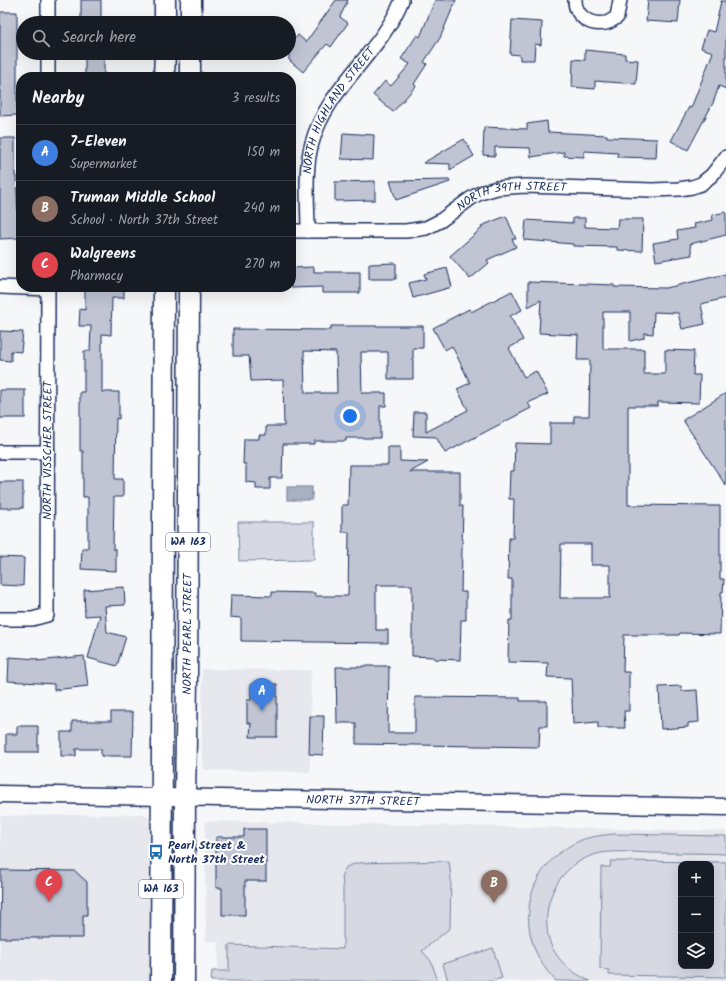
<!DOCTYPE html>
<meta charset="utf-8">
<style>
body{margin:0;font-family:Kalam,sans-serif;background:#20242c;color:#f1f3f6}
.controls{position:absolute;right:12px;bottom:12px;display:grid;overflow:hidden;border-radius:8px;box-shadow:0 4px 16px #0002}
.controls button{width:36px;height:36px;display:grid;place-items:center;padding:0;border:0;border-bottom:1px solid #363941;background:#171b24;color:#f1f3f6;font:20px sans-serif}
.you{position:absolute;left:350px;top:416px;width:14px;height:14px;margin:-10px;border:3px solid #fff;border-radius:50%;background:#1a73e8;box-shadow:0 0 0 6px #1a73e833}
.badge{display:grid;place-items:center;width:26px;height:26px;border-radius:50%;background:#1f6fb2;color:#fff;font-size:13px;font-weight:700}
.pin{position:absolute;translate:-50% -33px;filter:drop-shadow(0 1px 2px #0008)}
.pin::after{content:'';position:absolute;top:21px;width:14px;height:12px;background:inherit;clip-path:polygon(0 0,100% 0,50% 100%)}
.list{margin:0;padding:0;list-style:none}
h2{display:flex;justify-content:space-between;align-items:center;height:52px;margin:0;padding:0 16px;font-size:17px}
h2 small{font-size:13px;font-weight:400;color:#9ea1a6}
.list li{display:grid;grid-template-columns:26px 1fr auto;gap:12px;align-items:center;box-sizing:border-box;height:56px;padding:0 16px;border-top:1px solid #363941}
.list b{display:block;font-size:15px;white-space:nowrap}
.list p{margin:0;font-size:13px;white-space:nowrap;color:#9ea1a6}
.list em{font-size:13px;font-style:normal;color:#9ea1a6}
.icon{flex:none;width:22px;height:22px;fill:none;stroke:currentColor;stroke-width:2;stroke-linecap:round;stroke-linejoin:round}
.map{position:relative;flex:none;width:726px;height:981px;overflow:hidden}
.search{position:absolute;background:#171b24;box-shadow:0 4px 16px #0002;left:16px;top:16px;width:280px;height:44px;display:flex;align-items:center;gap:10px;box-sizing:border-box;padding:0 14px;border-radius:22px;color:#9ea1a6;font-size:15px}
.panel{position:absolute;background:#171b24;box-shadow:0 4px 16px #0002;left:16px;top:72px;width:280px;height:220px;border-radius:16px}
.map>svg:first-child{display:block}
.built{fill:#e6e8ee;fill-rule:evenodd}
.green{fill:#d6d9e2;stroke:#7884a0;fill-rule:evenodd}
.water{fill:#a9b0c1;stroke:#707c99}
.building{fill:#c0c4d3;stroke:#1b2f5e;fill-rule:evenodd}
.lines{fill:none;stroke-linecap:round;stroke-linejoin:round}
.minor-casing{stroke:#1b2f5e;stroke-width:16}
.tertiary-casing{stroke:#1b2f5e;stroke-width:19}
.primary-casing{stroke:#1b2f5e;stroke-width:23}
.minor{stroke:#fff;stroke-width:13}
.tertiary{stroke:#fff;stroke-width:16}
.primary{stroke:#fff;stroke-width:20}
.labels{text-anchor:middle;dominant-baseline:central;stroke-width:4;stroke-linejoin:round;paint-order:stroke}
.shield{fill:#fff;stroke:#5f6d8e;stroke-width:1}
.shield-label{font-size:11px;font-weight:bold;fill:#1b2f5e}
.street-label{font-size:12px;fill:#1b2f5e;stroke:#fff}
.poi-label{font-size:12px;font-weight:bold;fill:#1b2f5e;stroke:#fff;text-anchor:start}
</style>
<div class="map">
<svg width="726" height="981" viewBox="0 0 726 981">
<rect width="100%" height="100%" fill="#f6f7f9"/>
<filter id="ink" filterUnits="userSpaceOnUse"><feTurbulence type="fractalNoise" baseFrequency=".025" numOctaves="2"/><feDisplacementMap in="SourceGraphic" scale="8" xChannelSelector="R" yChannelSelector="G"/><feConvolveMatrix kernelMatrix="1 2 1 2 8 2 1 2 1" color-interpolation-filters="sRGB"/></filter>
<g filter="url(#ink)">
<g class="built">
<polygon points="202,669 311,670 310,772 205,770 202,765"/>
<polygon points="144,814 149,817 153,827 152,981 0,981 0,816"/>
<path d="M205 821 726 831V981H217L219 942 206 941ZM681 864H711V966H681Z"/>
</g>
<g class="green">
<polygon points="238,522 314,522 314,560 239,561"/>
<path d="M614 834 726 836V854C703 853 679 853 656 853 638 853 619 850 601 853 566 860 544 892 547 927 548 952 567 971 590 981H556C511 936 522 863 584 839 594 836 604 835 614 834Z"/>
<polygon points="449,861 451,878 450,928 422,951 431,961 438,981 211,981 212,971 229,971 229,945 343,949 343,887 342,874 346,867 357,863"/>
<path d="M611 861 726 862V977L609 975V970L600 969 601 867H610ZM681 864H711V966H681Z"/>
<polygon points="493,948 502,978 492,981 448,981 443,964"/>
</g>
<rect class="water" x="287" y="487" width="25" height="13"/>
<g class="building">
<rect x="81" y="0" width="20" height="19"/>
<polygon points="336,0 348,0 340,17 348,23 331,47 327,44 303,72 289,60 289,45 298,35 306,42"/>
<polygon points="435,0 456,0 440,38 424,62 427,64 414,84 416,86 393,112 373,95 385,81 391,86 410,64 401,59 417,35 420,37"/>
<polygon points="648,0 680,0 678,23 646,21"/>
<polygon points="721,1 726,1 726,89 719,86 713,103 688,150 671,141 689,107 691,108 713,52 701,48 707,30 714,32"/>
<polygon points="0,12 17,12 17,115 0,116"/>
<polygon points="512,20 542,22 541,45 535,44 534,60 520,60 520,55 510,54"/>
<polygon points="585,50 625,54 625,59 638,60 636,84 595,81 595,89 572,87 573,59 585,60"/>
<rect x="85" y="53" width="19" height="24"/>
<polygon points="547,121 548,132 607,135 607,137 657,139 656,158 617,157 618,153 584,151 584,157 564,156 564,152 531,157 530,148 495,147 495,156 483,155 484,127 527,129 527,124"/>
<polygon points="343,133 374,135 373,160 341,159"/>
<polygon points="0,138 15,138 15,176 16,176 19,238 0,239"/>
<polygon points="464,139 474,156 450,170 450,164 423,163"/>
<polygon points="449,180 450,182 396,200 390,181"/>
<polygon points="375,181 375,200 335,201 335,182"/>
<polygon points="726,212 726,235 690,244 692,255 656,261 653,243 678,239 677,231 695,228 694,224 713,220 712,215"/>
<polygon points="506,216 516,239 512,239 516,247 487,260 489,263 470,279 450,256 482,228 481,226"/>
<polygon points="573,218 585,218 585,227 617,228 618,219 643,219 642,251 617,250 617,247 573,246 573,244 524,240 526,220 573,223"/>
<polygon points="396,263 396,279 369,279 369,264"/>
<polygon points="314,267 314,272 360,272 360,293 322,293 322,287 291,288 291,268"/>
<polygon points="447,268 452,287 413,298 409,283 426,279 424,274"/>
<path d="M726 274V298L701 304 705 324 682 329 678 313 654 312 653 334 644 333V338L630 341V312H603V349H644V374H665V350L694 351 693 375H700L699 403 658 402V406H628V505L720 506V579H724L723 592H721L720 634 680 633 679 635H624L623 672H629V711H624L625 728H598V722L573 724 571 678 547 677 548 663 508 662 509 620H512V579H508L509 538H513L514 499H509L510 471H514L515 443 550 444V423H574V416H589L590 360H577L578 335 539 333 541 300 528 307V282L614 285V287L666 288ZM561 544H591V565H610V598H560Z"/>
<polygon points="85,287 124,287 124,298 112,298 111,335 102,334 102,392 119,392 119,419 116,418 115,479 123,479 123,497 114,497 113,549 116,549 116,571 81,569 82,548 88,548 88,497 83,497 83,451 80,451 80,392 84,392 84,351 90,351 91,326 79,326 80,309 85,310"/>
<polygon points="512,291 522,310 510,316 523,340 509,348 524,377 536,371 548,394 528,403 531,408 445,453 436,437 413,436 414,412 426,412 426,432 468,410 457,389 470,383 452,346 445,350 433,328 469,309 471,312"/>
<path d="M331 326H423V348H413V379H388V352H361L362 393H386V406H380V438H346V441H314V444H283L282 478H270V489H256V483L246 482V464H243L244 439H259V435H266V426H284L283 380 251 381 249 356H233V329L331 330ZM304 351 336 352 337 393H305Z"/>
<polygon points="0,331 23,332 21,352 11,351 11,361 0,360"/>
<rect x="0" y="390" width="25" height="28"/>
<polygon points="726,393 726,486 683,420"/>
<polygon points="388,447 400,447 400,461 428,462 410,472 460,472 460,506 463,506 461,592 466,592 466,620 461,620 460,660 434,659 434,657 412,656 412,585 376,585 376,630 388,630 388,643 241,641 241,618 230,617 231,595 272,596 272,592 315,593 315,596 348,596 349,532 342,532 342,505 348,505 349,465 388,465"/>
<rect x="0" y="482" width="23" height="26"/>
<polygon points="0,557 24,558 23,586 0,585"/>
<polygon points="124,587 125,605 105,606 107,632 126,637 117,666 88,658 100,615 85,616 84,590"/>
<polygon points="84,656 88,686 54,690 54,684 8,681 9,657 38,659 37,661"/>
<polygon points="362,666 389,666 388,733 415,733 415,697 520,698 520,701 547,701 547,726 540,726 539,747 356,744 356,723 337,723 336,667 362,667"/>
<polygon points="251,684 277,684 277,737 250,737 251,723 247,723 247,700 251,700"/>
<polygon points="681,686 682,691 697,690 699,722 688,723 688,727 661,729 659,687"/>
<polygon points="111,712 133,712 132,756 101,756 101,749 76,749 76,756 61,756 61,732 72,732 72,721 111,721"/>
<polygon points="310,716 324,716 323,755 309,754"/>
<polygon points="17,726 38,726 38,752 6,752 6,734 17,734"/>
<polygon points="244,829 266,829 266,881 245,881 245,915 222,915 222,888 216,888 216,837 244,837"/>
<polygon points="1,870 75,871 87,882 87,915 83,915 83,938 0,938"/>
</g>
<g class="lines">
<g class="minor-casing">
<g id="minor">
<polyline points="48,0 48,23"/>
<path d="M575 0C575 16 590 26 606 23 610 22 614 19 617 17L620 0"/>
<polyline points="48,53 48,77"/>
<path id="s1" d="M291 231H406L426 228 440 221 470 199 480 193 497 188 525 186 652 190 679 189 692 187 701 184 712 175 726 157"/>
<path id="s2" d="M308 231C308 204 304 170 312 143 327 87 381 53 402 0"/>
<polyline points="0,287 48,289"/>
<polyline points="0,452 48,452"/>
<path id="s3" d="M0 619H32L47 615 48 287"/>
</g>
</g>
<g class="tertiary-casing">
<g id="tertiary">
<path id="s4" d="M0 794 726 807"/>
</g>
</g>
<g class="primary-casing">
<g id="primary">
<polyline points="165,23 165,0"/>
<polyline points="191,23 191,0"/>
<polyline points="164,77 165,53"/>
<polyline points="190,77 190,53"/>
<polyline points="161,981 164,287"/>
<path id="s5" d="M184 981 185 797 187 680 189 287"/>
</g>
</g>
<use href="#minor" class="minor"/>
<use href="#tertiary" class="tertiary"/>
<use href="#primary" class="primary"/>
</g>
</g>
<defs>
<g id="bus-bare" transform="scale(1.2)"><path d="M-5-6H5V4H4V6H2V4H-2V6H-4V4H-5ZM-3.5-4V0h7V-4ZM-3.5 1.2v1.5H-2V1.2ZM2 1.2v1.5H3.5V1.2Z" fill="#1f6fb2" stroke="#fff" stroke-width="2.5" paint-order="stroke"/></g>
</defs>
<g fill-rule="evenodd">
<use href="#bus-bare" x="156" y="852"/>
</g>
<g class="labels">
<g class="shield">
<rect x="166" y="533" width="44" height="18" rx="3"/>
<rect x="139" y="880" width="44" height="18" rx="3"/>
</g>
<g class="shield-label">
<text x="188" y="542">WA 163</text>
<text x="161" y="889">WA 163</text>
</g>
<g class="street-label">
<text stroke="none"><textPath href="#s2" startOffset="129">NORTH HIGHLAND STREET</textPath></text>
<text stroke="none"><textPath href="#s1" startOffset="230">NORTH 39TH STREET</textPath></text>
<text stroke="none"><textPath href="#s3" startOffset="212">NORTH VISSCHER STREET</textPath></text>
<text stroke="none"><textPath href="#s5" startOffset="347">NORTH PEARL STREET</textPath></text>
<text stroke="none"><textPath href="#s4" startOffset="363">NORTH 37TH STREET</textPath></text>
</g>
<g class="poi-label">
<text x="168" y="845">Pearl Street &amp;<tspan x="168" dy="14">North 37th Street</tspan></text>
</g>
</g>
</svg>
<div class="controls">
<button>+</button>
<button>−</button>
<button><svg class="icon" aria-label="layers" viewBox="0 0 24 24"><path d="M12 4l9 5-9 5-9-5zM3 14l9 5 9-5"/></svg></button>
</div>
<div class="you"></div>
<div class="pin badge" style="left:262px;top:711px;background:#3f7fe0">A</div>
<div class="pin badge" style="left:494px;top:903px;background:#8d6e63">B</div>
<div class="pin badge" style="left:49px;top:902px;background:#e0444e">C</div>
<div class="search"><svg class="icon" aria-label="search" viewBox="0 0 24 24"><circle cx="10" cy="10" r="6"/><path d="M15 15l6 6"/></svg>Search here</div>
<section class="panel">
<h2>Nearby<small>3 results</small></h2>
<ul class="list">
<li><span class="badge" style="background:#3f7fe0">A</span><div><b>7-Eleven</b><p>Supermarket</p></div><em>150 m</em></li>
<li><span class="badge" style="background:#8d6e63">B</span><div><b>Truman Middle School</b><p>School · North 37th Street</p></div><em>240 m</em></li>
<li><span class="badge" style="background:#e0444e">C</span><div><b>Walgreens</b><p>Pharmacy</p></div><em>270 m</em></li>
</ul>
</section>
</div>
